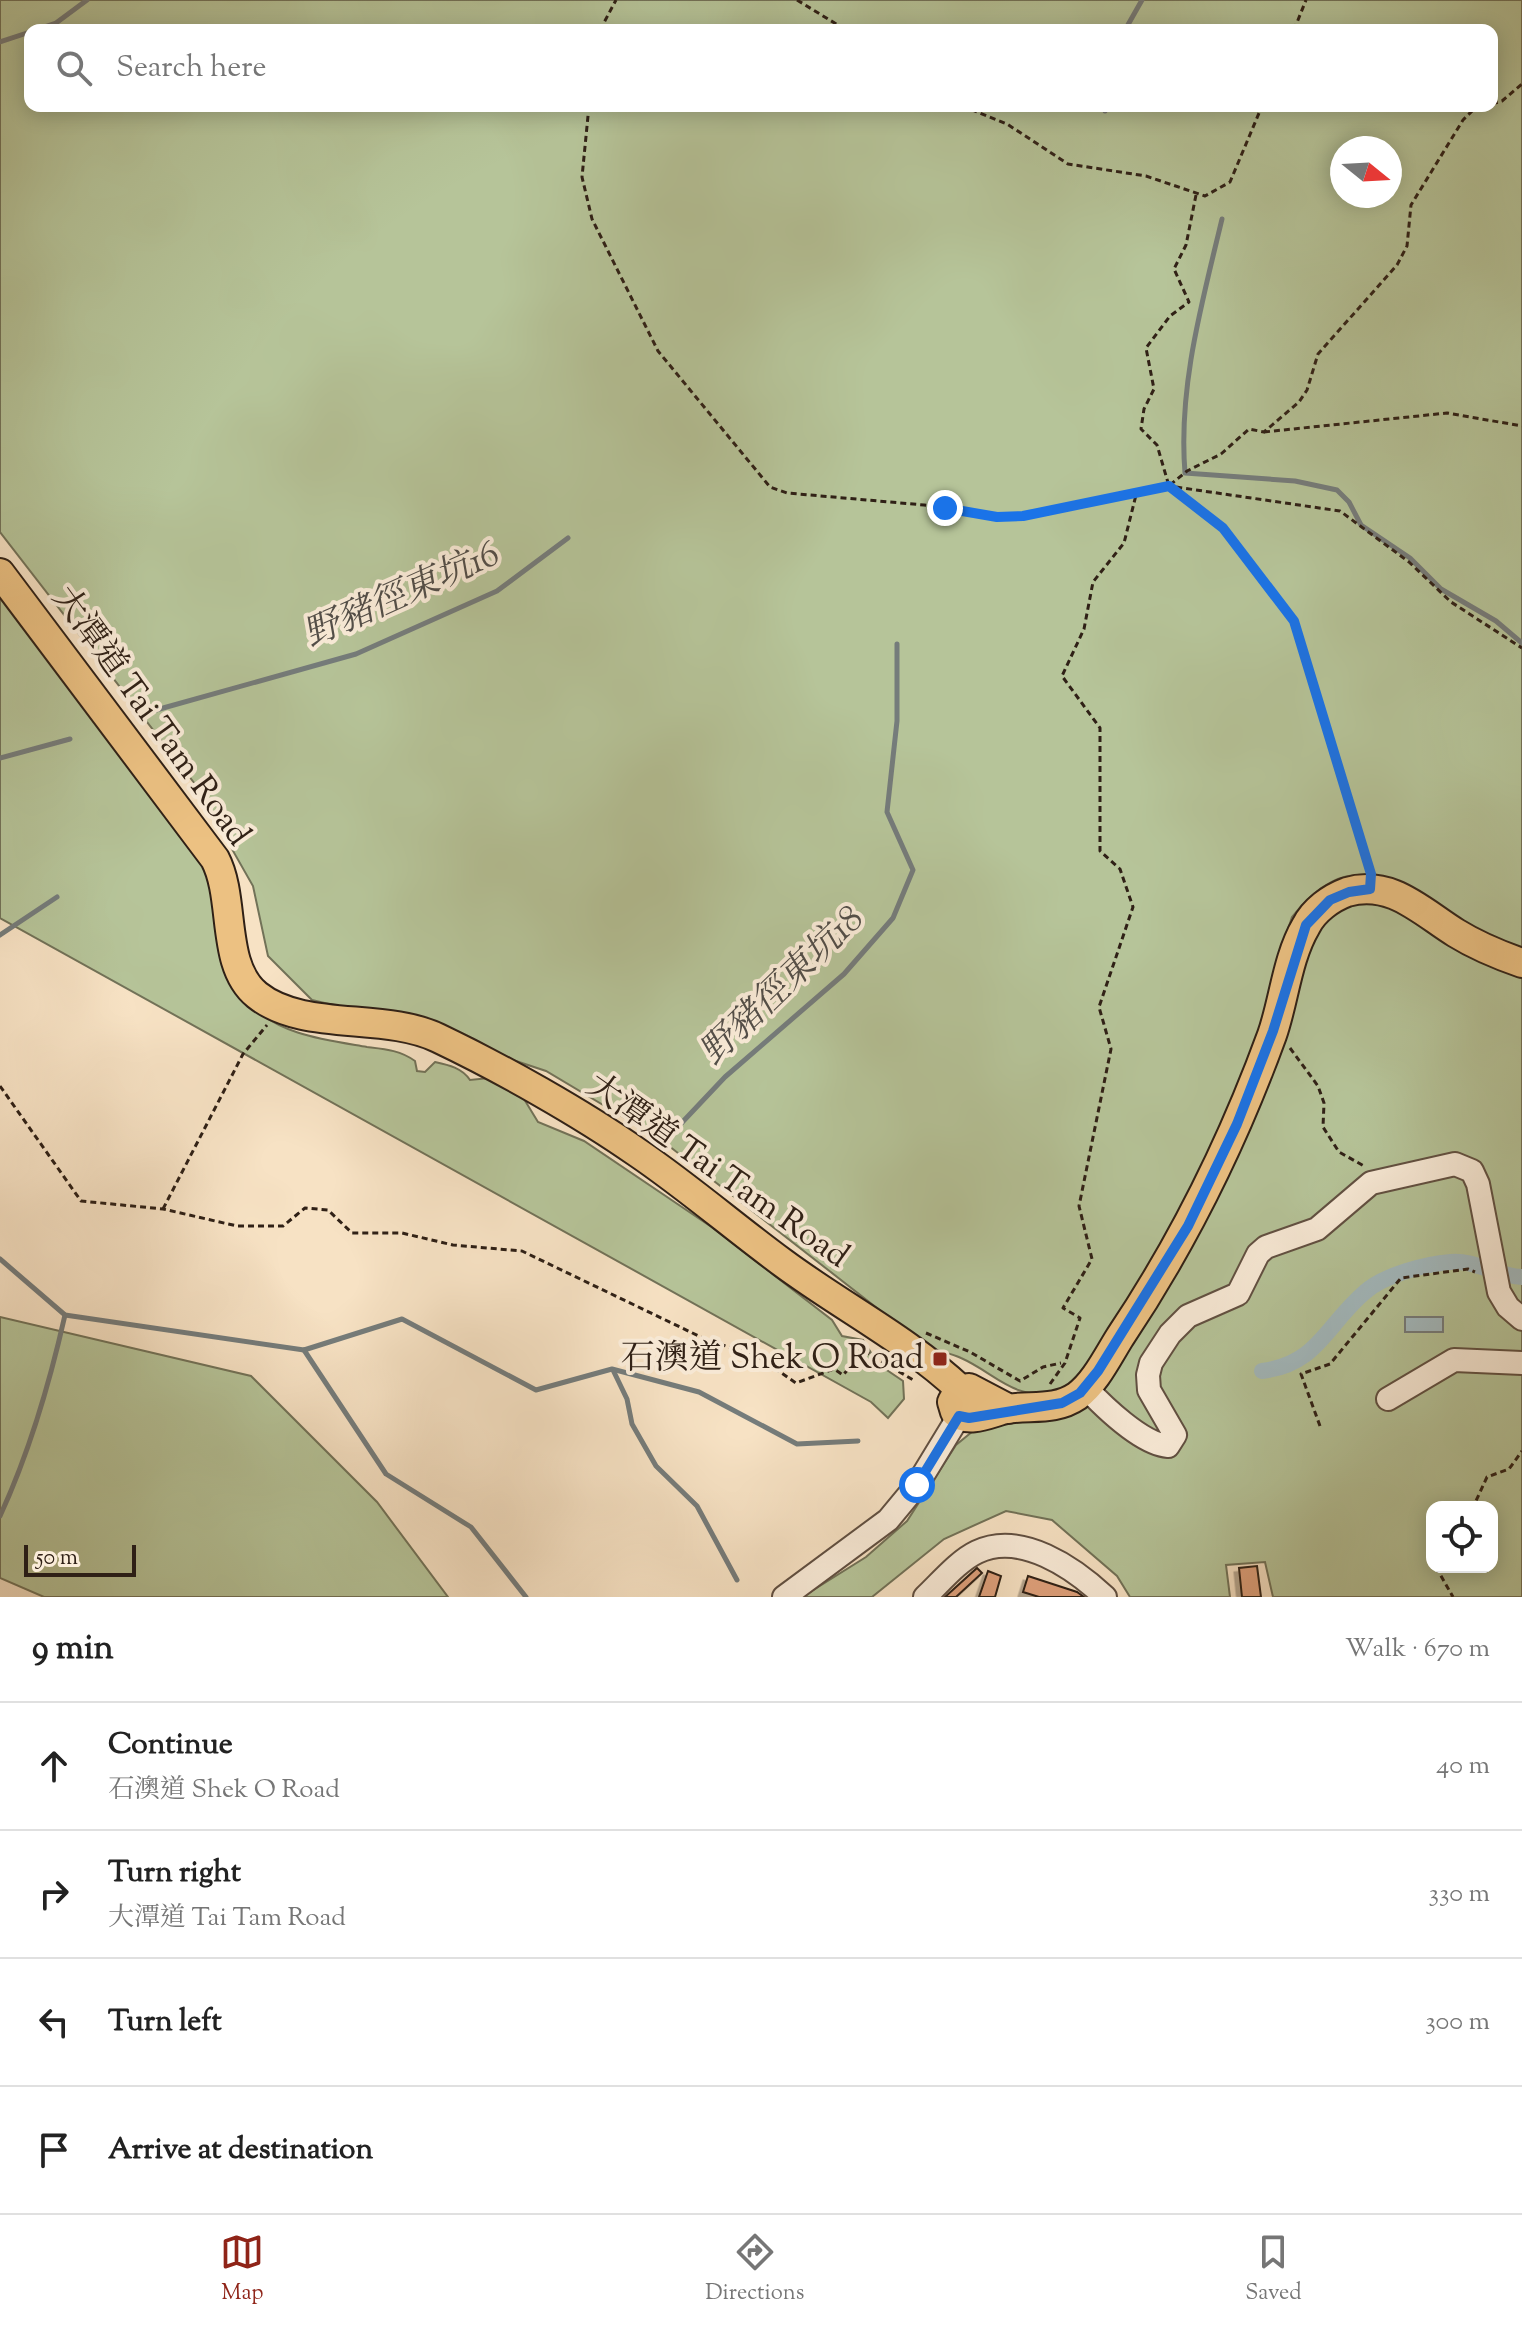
<!DOCTYPE html>
<meta charset="utf-8">
<style>
body{margin:0;font-family:"Sorts Mill Goudy","Noto Serif TC",serif;background:#f2f2f2;color:#222}
.controls{position:absolute;right:24px;bottom:24px;display:grid;overflow:hidden;border-radius:16px;box-shadow:0 4px 20px #0003}
.controls button{width:72px;height:72px;display:grid;place-items:center;padding:0;border:0;border-bottom:2px solid #e0e0e0;background:#fff;color:#222;font:40px sans-serif}
.compass{position:absolute;left:1330px;top:136px;width:72px;height:72px;border-radius:50%;background:#fff;box-shadow:0 4px 20px #0003;rotate:108deg}
.scale{position:absolute;left:24px;bottom:20px;width:112px;box-sizing:border-box;padding-left:8px;border:4px solid #2f2016;border-top:0;font-size:22px;line-height:28px;white-space:nowrap;color:#2f2016;-webkit-text-stroke:6px #faecd9;paint-order:stroke}
.stop{position:absolute;width:24px;height:24px;margin:-18px;border:6px solid #1a73e8;border-radius:50%;background:#fff}
.stop.end{background:#1a73e8;border-color:#fff;box-shadow:0 2px 8px #0008}
.list{margin:0;padding:0;list-style:none}
h2{display:flex;justify-content:space-between;align-items:center;height:104px;margin:0;padding:0 32px;font-size:34px}
h2 small{font-size:26px;font-weight:400;color:#767676}
.list li{display:grid;grid-template-columns:52px 1fr auto;gap:24px;align-items:center;box-sizing:border-box;height:128px;padding:0 32px;border-top:2px solid #e0e0e0}
.list b{display:block;font-size:30px;white-space:nowrap}
.list p{margin:0;font-size:26px;white-space:nowrap;color:#767676}
.list em{font-size:26px;font-style:normal;color:#767676}
.icon{flex:none;width:44px;height:44px;fill:none;stroke:currentColor;stroke-width:2;stroke-linecap:round;stroke-linejoin:round}
.map{position:relative;flex:none;width:1522px;height:1597px;overflow:hidden}
.search{position:absolute;background:#fff;box-shadow:0 4px 20px #0003;left:24px;right:24px;top:24px;height:88px;display:flex;align-items:center;gap:20px;box-sizing:border-box;padding:0 28px;border-radius:16px;color:#767676;font-size:30px}
.sheet{height:616px;background:#fff}
nav{display:flex;justify-content:space-around;align-items:center;box-sizing:border-box;height:112px;border-top:2px solid #e0e0e0;background:#fff;font-size:22px;color:#767676}
nav a{display:grid;justify-items:center;gap:4px}
nav .on{color:#8f2418}
.map>svg:first-child{display:block}
.green{fill:#b6c499;stroke:#727258;stroke-width:2;fill-rule:evenodd}
.water{fill:#a3babf;stroke:#757c7b;stroke-width:2}
.lines{fill:none;stroke-linecap:round;stroke-linejoin:round}
.stream{stroke:#757c7b;stroke-width:5}
.canal{stroke:#a3babf;stroke-width:16}
.building{fill:#e0a27d;stroke:#2f2016;stroke-width:2;filter:url(#shadow)}
.minor-casing{stroke:#615042;stroke-width:26}
.major-casing{stroke:#2f2016;stroke-width:32}
.path{stroke:#2f2016;stroke-width:3;stroke-dasharray:6 4;stroke-linecap:butt}
.minor{stroke:#faecd9;stroke-width:22}
.major{stroke:#ecc182;stroke-width:28}
.route{stroke:#1a73e8;stroke-width:10}
.poi-dot{fill:#8f2418;stroke:#faecd9;stroke-width:3}
.labels{text-anchor:middle;dominant-baseline:central;stroke-width:8;stroke-linejoin:round;paint-order:stroke}
.street-label{font-size:34px;fill:#2f2016;stroke:#faecd9}
.poi-label{font-size:34px;fill:#2f2016;stroke:#faecd9;text-anchor:end}
.water-label{font-size:36px;font-style:italic;fill:#524e49;stroke:#faecd9}
</style>
<div class="map">
<svg width="1522" height="1597" viewBox="0 0 1522 1597">
<defs>
<filter id="shadow"><feDropShadow dx="-4.5" dy="4.5" stdDeviation="0" flood-color="#0004"/></filter>
</defs>
<rect width="100%" height="100%" fill="#f7e2c4"/>
<filter id="stains"><feTurbulence type="fractalNoise" baseFrequency=".0025" numOctaves="4"/><feColorMatrix values="0 0 0 0 .2 0 0 0 0 .09 0 0 0 0 .02 0 0 0 .5 -.17"/></filter>
<radialGradient id="worn" r=".72"><stop offset=".6" stop-color="#630" stop-opacity="0"/><stop offset="1" stop-color="#630" stop-opacity=".3"/></radialGradient>
<g class="green">
<path d="M0 0H1522V949C1505 942 1487 936 1471 927 1406 887 1353 838 1292 917 1273 972 1262 1031 1241 1085 1222 1136 1099 1382 1055 1392 1014 1401 995 1373 961 1358 951 1353 938 1351 927 1347L660 1139 546 1071 380 1016 312 1000 268 956 253 886 195 784 0 532ZM30 30H1492V106H30ZM1342 148H1390V196H1342Z"/>
<path d="M0 597 207 867 249 1003C278 1035 326 1040 367 1047 384 1049 400 1050 415 1061L417 1071 425 1072 435 1062C449 1065 462 1068 470 1080L489 1078 524 1099 538 1122 584 1141 713 1228 832 1320 842 1336 863 1340 878 1364 903 1381 904 1399 888 1418 871 1402 0 918Z"/>
<path d="M1366 899 1387 904 1522 975V1597H1273L1265 1562 1226 1565 1230 1597H1130L1117 1576 1052 1520 1006 1511 944 1539 872 1597H802L866 1557 907 1521 956 1445 995 1413 1049 1419C1120 1327 1201 1238 1249 1131 1280 1063 1292 988 1321 919ZM1432 1507H1492V1567H1432Z"/>
<polygon points="0,1317 251,1376 377,1502 448,1597 44,1597 0,1578"/>
</g>
<rect class="water" x="1405" y="1317" width="38" height="15"/>
<g class="lines">
<g class="stream">
<polyline points="35,30 56,23 87,0"/>
<polyline points="1125,30 1142,0"/>
<polyline points="0,42 30,32"/>
<polyline points="1105,111 1105,106"/>
<path d="M1222 219C1202 303 1178 387 1185 473L1295 481 1337 490 1349 502 1361 525 1410 558 1441 589 1496 621 1522 643"/>
<polyline points="156,710 356,654 497,591 568,538"/>
<polyline points="0,758 70,739"/>
<polyline points="0,935 57,897"/>
<polyline points="647,1149 674,1131 725,1077 844,974 893,918 913,870 887,812 897,721 897,644"/>
<polyline points="0,1259 65,1315 304,1350 402,1319 536,1390 612,1369 699,1392 797,1444 858,1441"/>
<polyline points="304,1350 386,1474 471,1527 526,1597"/>
<polyline points="613,1370 627,1399 632,1424 656,1466 697,1506 737,1580"/>
<path d="M0 1516C30 1451 49 1386 65 1315"/>
</g>
<path class="canal" d="M1262 1371C1318 1364 1326 1325 1365 1292 1384 1275 1425 1264 1451 1262 1475 1260 1497 1276 1522 1277"/>
</g>
<g class="building">
<polygon points="1257,1566 1261,1597 1242,1597 1239,1568"/>
<polygon points="977,1568 982,1573 956,1597 945,1597"/>
<polygon points="988,1571 1001,1576 995,1597 979,1597"/>
<polygon points="1028,1576 1077,1592 1084,1597 1039,1597 1023,1592"/>
</g>
<g class="lines">
<g class="minor-casing">
<g id="minor">
<path d="M1085 1387C1103 1406 1142 1444 1168 1446L1175 1435 1149 1390 1148 1375 1151 1363 1170 1334 1188 1316 1238 1294 1258 1254 1266 1247 1317 1229 1371 1183 1455 1164 1472 1171 1478 1184 1499 1292 1508 1307 1522 1319"/>
<polyline points="1388,1399 1454,1360 1522,1363"/>
<polyline points="784,1597 888,1520 917,1485 959,1416"/>
<path d="M925 1597C940 1583 958 1561 977 1552 1021 1531 1074 1568 1105 1597"/>
</g>
</g>
<g class="major-casing">
<g id="major">
<path d="M0 573 215 859C236 899 220 965 257 995 303 1032 384 1012 438 1038 501 1068 581 1113 638 1153 688 1187 734 1227 783 1263 841 1306 908 1340 961 1390"/>
<path d="M1009 1409 969 1388 957 1393 952 1402 955 1412C969 1424 990 1413 1006 1409 1031 1405 1055 1411 1077 1396 1095 1383 1108 1356 1120 1337 1183 1243 1233 1142 1272 1035 1284 1001 1287 958 1306 926 1314 910 1331 898 1347 892 1391 879 1422 912 1456 933 1477 946 1499 955 1522 963"/>
</g>
</g>
<g class="path">
<polyline points="797,0 846,30"/>
<polyline points="600,30 616,0"/>
<polyline points="1294,30 1306,0"/>
<polyline points="1492,104 1502,101 1522,84"/>
<polyline points="589,106 582,177 592,219 658,351 770,487 787,493 924,505 1014,517 1169,486 1340,511 1409,562 1451,602 1522,648"/>
<polyline points="962,106 1007,124 1068,164 1146,176 1205,196 1230,182 1262,106"/>
<polyline points="1196,195 1186,245 1174,269 1189,302 1170,316 1146,348 1154,389 1144,409 1141,429 1157,445 1169,486 1223,528 1294,621 1370,869"/>
<polyline points="1264,432 1447,413 1522,426"/>
<polyline points="1170,485 1187,471 1221,454 1249,429 1264,432 1299,402 1307,390 1318,354 1397,265 1407,246 1411,205 1463,120 1473,110 1486,106"/>
<polyline points="1290,1048 1318,1086 1324,1103 1323,1127 1339,1152 1364,1166"/>
<polyline points="0,1086 81,1201 163,1209 237,1226 283,1226 305,1208 328,1210 352,1233 402,1233 453,1245 522,1251 707,1340 757,1356 796,1383 834,1369 843,1375 864,1351 915,1381"/>
<polyline points="163,1209 243,1054 267,1025"/>
<polyline points="926,1333 970,1352 1020,1381 1043,1367 1061,1363"/>
<polyline points="1050,1384 1065,1363 1080,1318 1063,1308 1092,1259 1079,1206 1111,1049 1099,1007 1133,907 1120,869 1100,851 1100,728 1062,676 1084,629 1093,582 1124,543 1137,491"/>
<polyline points="1320,1426 1301,1374 1330,1364 1401,1278 1468,1269 1475,1272"/>
<polyline points="1469,1507 1475,1503 1487,1477 1509,1469 1522,1451"/>
<polyline points="1432,1541 1428,1552 1432,1560"/>
<polyline points="1436,1567 1453,1597"/>
</g>
<use href="#minor" class="minor"/>
<use href="#major" class="major"/>
</g>
<g class="lines">
<polyline class="route" points="917,1485 959,1416 969,1418 1062,1403 1080,1393 1098,1371 1188,1226 1237,1124 1273,1031 1306,925 1330,900 1349,892 1370,889 1371,874 1294,621 1223,528 1169,486 1023,516 997,517 945,508"/>
</g>
<rect class="poi-dot" x="932" y="1351" width="16" height="16" rx="4"/>
<g class="labels">
<g class="street-label">
<text transform="translate(150 717) rotate(54)">大潭道 Tai Tam Road</text>
<text transform="translate(717 1172) rotate(35)">大潭道 Tai Tam Road</text>
</g>
<g class="poi-label">
<text x="924" y="1359">石澳道 Shek O Road</text>
</g>
<g class="water-label">
<text transform="translate(402 596) rotate(-24)">野豬徑東坑16</text>
<text transform="translate(783 987) rotate(-44)">野豬徑東坑18</text>
</g>
</g>
<rect width="100%" height="100%" filter="url(#stains)"/>
<rect width="100%" height="100%" fill="url(#worn)"/>
</svg>
<div class="controls">
<button><svg class="icon" aria-label="locate" viewBox="0 0 24 24"><circle cx="12" cy="12" r="6"/><path d="M12 2v4M12 18v4M2 12h4M18 12h4"/></svg></button>
</div>
<svg class="compass" viewBox="-18 -18 36 36"><path d="M0-13l5 13h-10z" fill="#e53935"/><path d="M0 13l5-13h-10z" fill="#767676"/></svg>
<div class="scale">50 m</div>
<div class="stop" style="left:917px;top:1485px"></div>
<div class="stop end" style="left:945px;top:508px"></div>
<div class="search"><svg class="icon" aria-label="search" viewBox="0 0 24 24"><circle cx="10" cy="10" r="6"/><path d="M15 15l6 6"/></svg>Search here</div>
</div>
<section class="sheet">
<h2>9 min<small>Walk · 670 m</small></h2>
<ul class="list">
<li><svg class="icon" aria-label="ahead" viewBox="0 0 24 24"><path d="M12 20V5M6 11l6-6 6 6"/></svg><div><b>Continue</b><p>石澳道 Shek O Road</p></div><em>40 m</em></li>
<li><svg class="icon" aria-label="right" viewBox="0 0 24 24"><path d="M7 20v-9h11M14 6l5 5-5 5"/></svg><div><b>Turn right</b><p>大潭道 Tai Tam Road</p></div><em>330 m</em></li>
<li><svg class="icon" aria-label="left" viewBox="0 0 24 24"><path d="M17 20v-9H6M10 6l-5 5 5 5"/></svg><div><b>Turn left</b></div><em>300 m</em></li>
<li><svg class="icon" aria-label="arrive" viewBox="0 0 24 24"><path d="M6 21V4h12l-3 4 3 4H6"/></svg><div><b>Arrive at destination</b></div></li>
</ul>
</section>
<nav>
<a class="on"><svg class="icon" aria-label="map" viewBox="0 0 24 24"><path d="M3 6l6-2 6 2 6-2v14l-6 2-6-2-6 2zM9 4v14M15 6v14"/></svg>Map</a>
<a><svg class="icon" aria-label="directions" viewBox="0 0 24 24"><path d="M12 3l9 9-9 9-9-9zM9 14v-3h6M13 9l2 2-2 2"/></svg>Directions</a>
<a><svg class="icon" aria-label="saved" viewBox="0 0 24 24"><path d="M7 4h10v16l-5-4-5 4z"/></svg>Saved</a>
</nav>
